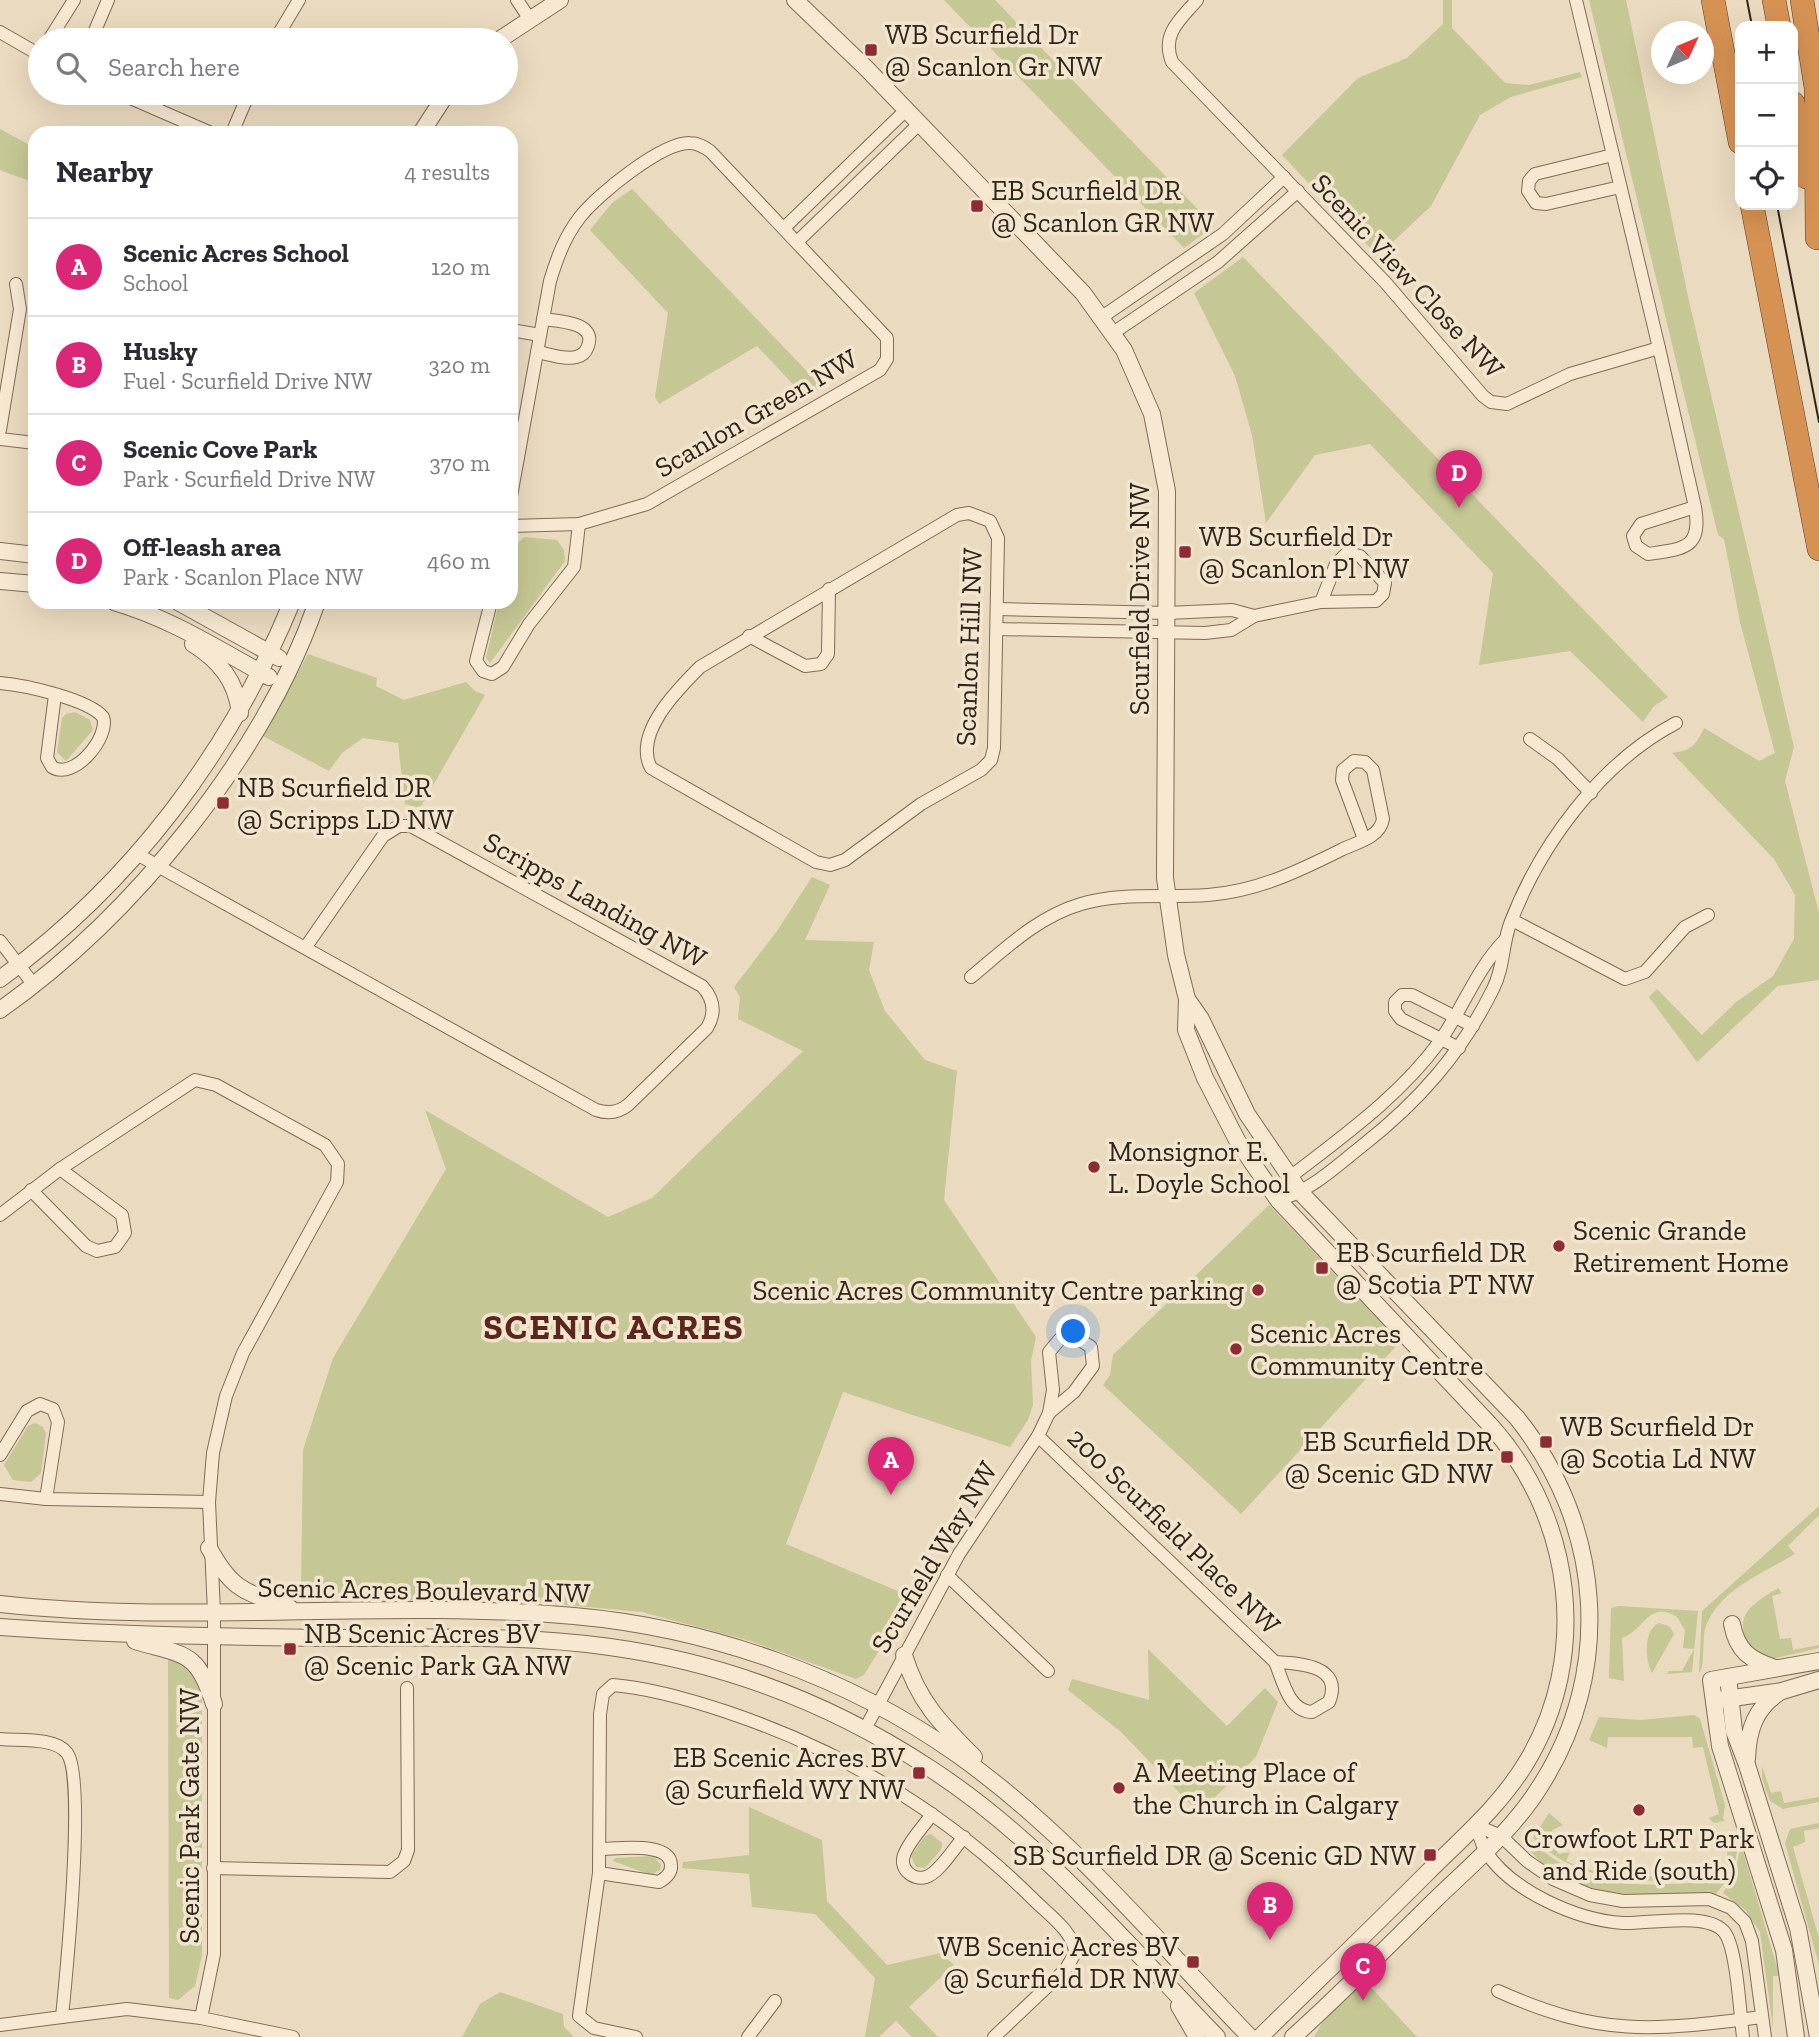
<!DOCTYPE html>
<meta charset="utf-8">
<style>
body{margin:0;font-family:"Zilla Slab",serif;background:#f7f7f7;color:#2b2b33}
.controls{position:absolute;right:21px;top:21px;display:grid;overflow:hidden;border-radius:14px;box-shadow:0 7px 28px #0002}
.controls button{width:63px;height:63px;display:grid;place-items:center;padding:0;border:0;border-bottom:2px solid #e1e1e2;background:#fff;color:#2b2b33;font:35px sans-serif}
.compass{position:absolute;left:1651px;top:21px;width:63px;height:63px;border-radius:50%;background:#fff;box-shadow:0 7px 28px #0002;rotate:46deg}
.you{position:absolute;left:1074px;top:1332px;width:24px;height:24px;margin:-18px;border:5px solid #fff;border-radius:50%;background:#1a73e8;box-shadow:0 0 0 10px #1a73e833}
.badge{display:grid;place-items:center;width:46px;height:46px;border-radius:50%;background:#db2777;color:#fff;font-size:23px;font-weight:700}
.pin{position:absolute;translate:-50% -58px;filter:drop-shadow(0 2px 4px #0008)}
.pin::after{content:'';position:absolute;top:37px;width:24px;height:21px;background:inherit;clip-path:polygon(0 0,100% 0,50% 100%)}
.list{margin:0;padding:0;list-style:none}
h2{display:flex;justify-content:space-between;align-items:center;height:91px;margin:0;padding:0 28px;font-size:30px}
h2 small{font-size:23px;font-weight:400;color:#7c7c81}
.list li{display:grid;grid-template-columns:46px 1fr auto;gap:21px;align-items:center;box-sizing:border-box;height:98px;padding:0 28px;border-top:2px solid #e1e1e2}
.list b{display:block;font-size:26px;white-space:nowrap}
.list p{margin:0;font-size:23px;white-space:nowrap;color:#7c7c81}
.list em{font-size:23px;font-style:normal;color:#7c7c81}
.icon{flex:none;width:38px;height:38px;fill:none;stroke:currentColor;stroke-width:2;stroke-linecap:round;stroke-linejoin:round}
.map{position:relative;flex:none;width:1819px;height:2037px;overflow:hidden}
.search{position:absolute;background:#fff;box-shadow:0 7px 28px #0002;left:28px;top:28px;width:490px;height:77px;display:flex;align-items:center;gap:18px;box-sizing:border-box;padding:0 24px;border-radius:38px;color:#7c7c81;font-size:26px}
.panel{position:absolute;background:#fff;box-shadow:0 7px 28px #0002;left:28px;top:126px;width:490px;height:483px;border-radius:21px}
.map>svg:first-child{display:block}
.green{fill:#c5c794}
.lines{fill:none;stroke-linecap:round;stroke-linejoin:round}
.minor-casing{stroke:#826b58;stroke-width:14}
.tertiary-casing{stroke:#826b58;stroke-width:18}
.motorway-casing{stroke:#4f3a2d;stroke-width:24}
.minor{stroke:#f6e8d1;stroke-width:12}
.tertiary{stroke:#f6e8d1;stroke-width:16}
.motorway{stroke:#d69253;stroke-width:23}
.tram{stroke:#32251c;stroke-width:2}
.poi-dot{fill:#8d2c35;stroke:#f2e5ce;stroke-width:2.5}
.labels{text-anchor:middle;dominant-baseline:central;stroke-width:7;stroke-linejoin:round;paint-order:stroke}
.poi-label{font-size:28px;fill:#32251c;stroke:#f2e5ce;text-anchor:start}
.street-label{font-size:28px;fill:#32251c;stroke:#f2e5ce}
.district-label{font-size:35px;font-weight:bold;letter-spacing:2px;fill:#5c261e;stroke:#f2e5ce}
</style>
<div class="map">
<svg width="1819" height="2037" viewBox="0 0 1819 2037">
<rect width="100%" height="100%" fill="#eadabf"/>
<g class="green">
<polygon points="944,0 995,0 1214,226 1184,248"/>
<polygon points="1443,0 1452,0 1452,28 1505,83 1529,85 1580,72 1582,77 1511,97 1480,115 1431,206 1378,256 1282,155 1358,78 1407,58 1443,24"/>
<path d="M1589 0H1626L1689 301 1794 747 1785 781 1819 913V980L1778 986 1697 1062 1649 997 1657 989 1702 1035 1735 1003 1773 976 1794 939 1795 895 1774 859 1672 753C1690 751 1697 745 1704 728L1759 761 1775 753 1740 622 1724 539 1718 535Z"/>
<polygon points="0,129 35,148 35,183 0,170"/>
<polygon points="632,189 822,387 806,398 757,346 659,404 655,397 668,313 590,230 612,203"/>
<polygon points="1243,257 1668,697 1654,706 1643,722 1570,651 1479,665 1493,573 1370,444 1315,455 1266,523 1252,435 1235,376 1194,293"/>
<polygon points="524,537 557,540 564,550 565,561 490,663 486,658 499,602 511,602 512,549"/>
<polygon points="308,654 377,678 376,686 404,700 466,682 475,691 485,695 420,808 405,804 398,743 363,738 342,753 329,771 263,736"/>
<polygon points="75,712 90,720 93,730 66,761 57,752 62,718 66,714"/>
<polygon points="812,877 830,885 805,940 874,942 869,970 885,1011 925,1060 957,1071 944,1200 1036,1337 1031,1361 1033,1405 1028,1420 1010,1447 843,1392 786,1544 912,1597 864,1675 856,1679 750,1641 642,1612 511,1600 386,1601 301,1595 303,1450 333,1358 446,1169 425,1110 608,1217 652,1198 803,1051 738,1019 740,997 734,987 777,931"/>
<polygon points="1269,1205 1400,1342 1241,1514 1103,1385 1110,1375 1113,1355"/>
<polygon points="35,1423 43,1427 46,1434 41,1473 31,1482 13,1480 4,1465 28,1426"/>
<path d="M1819 1506V1515L1788 1546 1795 1554C1764 1573 1720 1589 1706 1626 1701 1638 1706 1666 1699 1673L1702 1611Z"/>
<path d="M1778 1588 1782 1593 1772 1596 1780 1639 1791 1638 1793 1650 1819 1645V1648L1772 1659 1751 1652C1733 1616 1747 1607 1778 1588Z"/>
<path d="M1619 1606 1698 1611 1692 1672 1667 1674 1669 1671H1682L1694 1649 1683 1648 1685 1630 1677 1617C1649 1599 1644 1631 1622 1638L1624 1681 1609 1678 1611 1608Z"/>
<path d="M1659 1623 1669 1626 1674 1634 1652 1673C1645 1660 1643 1630 1659 1623Z"/>
<polygon points="1148,1649 1227,1726 1265,1688 1278,1702 1256,1757 1199,1813 1121,1732 1068,1690 1072,1679 1149,1700"/>
<polygon points="168,1659 184,1664 193,1672 202,1698 202,1955 195,1986 178,2000 169,1998"/>
<polygon points="1694,1715 1700,1719 1725,1805 1723,1819 1725,1821 1714,1823 1709,1818 1719,1814 1703,1747 1693,1748 1692,1737 1608,1737 1607,1748 1589,1740 1599,1717 1641,1720"/>
<polygon points="1762,1766 1771,1793 1781,1791 1784,1803 1819,1797 1819,1802 1783,1809 1770,1801 1762,1778"/>
<polygon points="749,1807 822,1840 827,1901 887,1965 941,1953 954,1965 909,2007 938,2037 912,2037 896,2021 879,2037 865,2037 875,1978 815,1914 752,1907 749,1874 682,1868 683,1862 749,1855"/>
<path d="M1549 1813 1563 1825 1552 1830 1558 1854 1570 1852 1566 1861C1617 1886 1673 1874 1728 1869L1727 1851 1734 1847 1737 1851 1734 1868 1728 1878C1657 1881 1587 1891 1533 1838Z"/>
<polygon points="1819,1823 1819,1828 1804,1831 1805,1842 1793,1847 1819,1938 1819,1965 1785,1843 1790,1829"/>
<polygon points="931,1834 942,1843 941,1850 925,1868 916,1867 911,1856 925,1836"/>
<path d="M1528 1837C1587 1898 1650 1884 1726 1881L1716 1894 1631 1895 1594 1889 1565 1878 1542 1864 1523 1842Z"/>
<polygon points="1743,1851 1777,1967 1779,1976 1773,1976 1773,2028 1760,1932 1746,1911 1723,1893 1736,1869 1739,1853"/>
<polygon points="654,1856 661,1865 660,1870 651,1875 613,1861 615,1858"/>
<polygon points="1364,1980 1416,2036 1419,2037 1314,2037 1323,2021"/>
<polygon points="500,1992 563,2014 564,2027 574,2037 462,2037 480,2004"/>
</g>
<g class="lines">
<g class="minor-casing">
<g id="minor">
<polyline points="517,0 529,18"/>
<path d="M1197 0C1180 20 1161 34 1172 62L1385 282 1483 396 1491 402 1507 404 1570 374 1659 348 1576 0"/>
<polyline points="0,32 40,55"/>
<polyline points="49,40 74,0"/>
<polyline points="91,40 108,0"/>
<polyline points="275,40 299,0"/>
<polyline points="119,93 211,133"/>
<polyline points="232,133 249,93"/>
<polyline points="1613,155 1535,174 1529,181 1528,191 1536,203 1546,204 1620,187"/>
<polyline points="784,228 907,109"/>
<polyline points="797,242 920,123"/>
<polyline points="1102,317 1223,234 1284,177"/>
<polyline points="511,330 540,335"/>
<polyline points="1113,333 1218,262 1298,191"/>
<path d="M1659 348 1695 507C1702 548 1685 549 1648 554L1636 546 1633 536 1641 524 1695 507"/>
<path d="M537 352C549 354 565 360 576 357 582 356 586 352 588 346 597 322 558 321 543 319"/>
<polyline points="0,430 20,309 16,284"/>
<polyline points="0,439 35,443"/>
<path d="M511 496 550 281C557 258 565 236 580 217 597 195 662 142 690 143 698 143 704 147 710 151L887 338V359L880 370 647 504 579 524 511 526"/>
<path d="M969 513 990 521 998 538 994 748 991 760 981 770 921 804 845 860 830 865 816 862 651 768C633 734 677 690 700 667L957 515Z"/>
<polyline points="491,602 476,661 483,671 492,674 503,667 529,624 574,567 579,524"/>
<polyline points="997,609 1168,613 1232,610 1254,616"/>
<polyline points="997,629 1205,633 1231,630 1254,616 1321,602 1376,601 1383,594 1385,583 1360,556 1347,553 1336,564 1321,602"/>
<polyline points="749,636 805,666 821,664 828,654 829,589"/>
<path d="M0 683C24 685 88 699 103 717 110 737 74 781 52 767L47 758 55 695"/>
<polyline points="1530,739 1558,759 1591,793"/>
<path d="M137 854 172 874 596 1110C608 1114 618 1113 628 1105L707 1028C716 1013 714 999 702 986L411 826H399L383 836 305 948"/>
<polyline points="1512,920 1625,979 1645,972 1685,927 1708,915"/>
<polyline points="0,941 34,985"/>
<path d="M971 977C1005 949 1037 917 1081 904 1121 892 1166 898 1208 895 1258 891 1299 871 1343 849 1358 842 1380 837 1383 819L1373 770 1365 762 1354 761 1343 770 1342 780 1364 839"/>
<polyline points="1459,1048 1401,1019 1395,1011 1395,1002 1402,995 1412,995 1473,1026"/>
<polyline points="31,1190 86,1246 97,1251 115,1247 125,1233 122,1215 60,1169"/>
<path d="M1278 1200C1311 1191 1335 1167 1362 1146 1418 1102 1461 1054 1493 989 1504 968 1502 946 1510 924 1540 845 1600 763 1676 723"/>
<path d="M1278 1200 1289 1178C1343 1136 1400 1096 1440 1041 1463 1008 1476 970 1504 941"/>
<polyline points="0,1215 60,1169 195,1080 216,1085 325,1145 338,1164 337,1182 243,1353 226,1396 213,1453 209,1502 214,1612 214,1954 201,2018"/>
<polygon points="1074,1336 1091,1347 1093,1366 1074,1392 1049,1413 1053,1390 1049,1352 1060,1339"/>
<polyline points="1038,1436 1275,1662"/>
<polyline points="0,1455 27,1411 40,1404 53,1409 58,1422 46,1499"/>
<polyline points="0,1494 46,1499 209,1502"/>
<polyline points="947,1575 1048,1671"/>
<path d="M1275 1662C1300 1663 1344 1666 1329 1702L1312 1712C1288 1711 1283 1680 1275 1662Z"/>
<polyline points="865,1729 959,1554 1038,1436 1049,1413"/>
<path d="M0 1739C19 1741 55 1737 67 1753 86 1777 66 1977 62 2017L0 2025"/>
<path d="M932 1814C924 1826 909 1841 904 1855 899 1868 912 1881 926 1877 939 1873 954 1848 964 1837"/>
<polyline points="1475,1825 1501,1836 1527,1861 1553,1879 1590,1895 1623,1901 1709,1899 1731,1908 1745,1922 1752,1941 1765,2037"/>
<path d="M1475 1825C1479 1833 1481 1843 1485 1850 1510 1891 1577 1920 1623 1923 1648 1924 1710 1911 1725 1933 1737 1950 1740 2014 1743 2037"/>
<polyline points="213,1868 390,1872 404,1861 408,1850 407,1688"/>
<path d="M599 1873 659 1882C666 1878 672 1873 671 1865 670 1841 617 1849 600 1849"/>
<path d="M1498 1991C1600 2037 1653 2031 1762 2017"/>
<polyline points="62,2017 127,2009 201,2018 293,2037"/>
<path d="M636 2037 594 2028 579 2016 599 1873 600 1714 603 1694 613 1685C651 1688 691 1700 727 1712 843 1751 947 1813 1034 1900 1048 1914 1074 1932 1075 1953L1066 1969 994 2037"/>
<polyline points="748,2037 775,2001"/>
</g>
</g>
<g class="tertiary-casing">
<g id="tertiary">
<path d="M795 0 866 68 1083 293 1124 350 1152 414 1167 491 1165 878 1176 955 1187 999 1186 1030 1205 1078 1238 1142 1278 1200 1492 1427C1573 1519 1591 1656 1526 1763 1500 1806 1462 1838 1427 1873 1372 1928 1316 1982 1260 2037"/>
<polyline points="499,40 560,0"/>
<polyline points="421,133 447,93"/>
<polyline points="0,551 35,555"/>
<polyline points="0,581 35,584"/>
<path d="M114 602C170 618 218 649 269 677"/>
<polyline points="178,602 279,658"/>
<path d="M193 644C220 661 236 681 240 713"/>
<path d="M0 979C132 883 230 752 292 602"/>
<path d="M1187 999 1201 1019 1247 1114 1301 1193 1517 1418C1603 1525 1615 1672 1539 1788 1512 1831 1471 1865 1435 1900 1388 1946 1342 1993 1293 2037"/>
<path d="M0 1010C132 917 264 756 317 602"/>
<path d="M209 1548C233 1592 245 1591 290 1608"/>
<path d="M0 1604C191 1625 383 1599 574 1616 709 1628 847 1676 958 1755 1068 1833 1156 1940 1250 2037"/>
<path d="M1732 1624C1737 1651 1750 1660 1775 1668"/>
<path d="M0 1627C109 1635 216 1637 325 1638 420 1638 516 1634 610 1647 725 1663 834 1705 931 1769 1040 1840 1127 1944 1217 2037"/>
<path d="M135 1641C185 1656 197 1650 214 1704"/>
<path d="M904 1655C918 1701 940 1723 974 1757"/>
<polyline points="1728,1677 1734,1731 1747,1765 1798,1928 1818,2037"/>
<polyline points="1719,1700 1782,1691 1819,1680"/>
<path d="M1747 1759C1748 1730 1755 1708 1780 1692"/>
<polyline points="1179,2006 1197,2037"/>
<polyline points="1796,2037 1784,1950 1720,1746 1711,1680 1819,1661"/>
</g>
</g>
<g class="motorway-casing">
<g id="motorway">
<polyline points="1713,0 1740,142"/>
<polyline points="1774,0 1779,26"/>
<polyline points="1802,0 1816,88 1817,238"/>
<polyline points="1793,103 1806,177"/>
<polyline points="1752,205 1819,549"/>
</g>
</g>
<use href="#minor" class="minor"/>
<use href="#tertiary" class="tertiary"/>
<use href="#motorway" class="motorway"/>
<g class="tram">
<polyline points="1747,0 1752,26"/>
<polyline points="1777,205 1819,422"/>
</g>
</g>
<g class="poi-dot">
<rect x="864" y="43" width="14" height="14" rx="3.5"/>
<rect x="970" y="199" width="14" height="14" rx="3.5"/>
<rect x="1178" y="545" width="14" height="14" rx="3.5"/>
<rect x="216" y="796" width="14" height="14" rx="3.5"/>
<circle cx="1094" cy="1167" r="7"/>
<circle cx="1559" cy="1246" r="7"/>
<rect x="1315" y="1261" width="14" height="14" rx="3.5"/>
<circle cx="1258" cy="1290" r="7"/>
<circle cx="1236" cy="1349" r="7"/>
<rect x="1539" y="1435" width="14" height="14" rx="3.5"/>
<rect x="1500" y="1450" width="14" height="14" rx="3.5"/>
<rect x="283" y="1642" width="14" height="14" rx="3.5"/>
<rect x="912" y="1766" width="14" height="14" rx="3.5"/>
<circle cx="1119" cy="1788" r="7"/>
<circle cx="1639" cy="1810" r="7"/>
<rect x="1423" y="1848" width="14" height="14" rx="3.5"/>
<rect x="1186" y="1955" width="14" height="14" rx="3.5"/>
</g>
<g class="labels">
<g class="poi-label">
<text x="885" y="34">WB Scurfield Dr<tspan x="885" dy="32">@ Scanlon Gr NW</tspan></text>
<text x="991" y="190">EB Scurfield DR<tspan x="991" dy="32">@ Scanlon GR NW</tspan></text>
<text x="1199" y="536">WB Scurfield Dr<tspan x="1199" dy="32">@ Scanlon Pl NW</tspan></text>
<text x="237" y="787">NB Scurfield DR<tspan x="237" dy="32">@ Scripps LD NW</tspan></text>
<text x="1108" y="1151">Monsignor E.<tspan x="1108" dy="32">L. Doyle School</tspan></text>
<text x="1573" y="1230">Scenic Grande<tspan x="1573" dy="32">Retirement Home</tspan></text>
<text x="1336" y="1252">EB Scurfield DR<tspan x="1336" dy="32">@ Scotia PT NW</tspan></text>
<text x="1244" y="1290" text-anchor="end">Scenic Acres Community Centre parking</text>
<text x="1250" y="1333">Scenic Acres<tspan x="1250" dy="32">Community Centre</tspan></text>
<text x="1560" y="1426">WB Scurfield Dr<tspan x="1560" dy="32">@ Scotia Ld NW</tspan></text>
<text x="1493" y="1441" text-anchor="end">EB Scurfield DR<tspan x="1493" dy="32">@ Scenic GD NW</tspan></text>
<text x="304" y="1633">NB Scenic Acres BV<tspan x="304" dy="32">@ Scenic Park GA NW</tspan></text>
<text x="905" y="1757" text-anchor="end">EB Scenic Acres BV<tspan x="905" dy="32">@ Scurfield WY NW</tspan></text>
<text x="1133" y="1772">A Meeting Place of<tspan x="1133" dy="32">the Church in Calgary</tspan></text>
<text x="1639" y="1838" text-anchor="middle">Crowfoot LRT Park<tspan x="1639" dy="32">and Ride (south)</tspan></text>
<text x="1416" y="1855" text-anchor="end">SB Scurfield DR @ Scenic GD NW</text>
<text x="1179" y="1946" text-anchor="end">WB Scenic Acres BV<tspan x="1179" dy="32">@ Scurfield DR NW</tspan></text>
</g>
<g class="street-label">
<text transform="translate(1408 276) rotate(47)">Scenic View Close NW</text>
<text transform="translate(756 413) rotate(-30)">Scanlon Green NW</text>
<text transform="translate(1139 599) rotate(-90)">Scurfield Drive NW</text>
<text transform="translate(969 647) rotate(-88)">Scanlon Hill NW</text>
<text transform="translate(595 900) rotate(29)">Scripps Landing NW</text>
<text transform="translate(1174 1531) rotate(44)">200 Scurfield Place NW</text>
<text transform="translate(934 1557) rotate(-59)">Scurfield Way NW</text>
<text transform="translate(424 1590) rotate(1)">Scenic Acres Boulevard NW</text>
<text transform="translate(189 1816) rotate(-90)">Scenic Park Gate NW</text>
</g>
<g class="district-label">
<text x="614" y="1327">SCENIC ACRES</text>
</g>
</g>
</svg>
<div class="controls">
<button>+</button>
<button>−</button>
<button><svg class="icon" aria-label="locate" viewBox="0 0 24 24"><circle cx="12" cy="12" r="6"/><path d="M12 2v4M12 18v4M2 12h4M18 12h4"/></svg></button>
</div>
<svg class="compass" viewBox="-18 -18 36 36"><path d="M0-13l5 13h-10z" fill="#e53935"/><path d="M0 13l5-13h-10z" fill="#7c7c81"/></svg>
<div class="you"></div>
<div class="pin badge" style="left:891px;top:1495px">A</div>
<div class="pin badge" style="left:1270px;top:1940px">B</div>
<div class="pin badge" style="left:1363px;top:2001px">C</div>
<div class="pin badge" style="left:1459px;top:508px">D</div>
<div class="search"><svg class="icon" aria-label="search" viewBox="0 0 24 24"><circle cx="10" cy="10" r="6"/><path d="M15 15l6 6"/></svg>Search here</div>
<section class="panel">
<h2>Nearby<small>4 results</small></h2>
<ul class="list">
<li><span class="badge">A</span><div><b>Scenic Acres School</b><p>School</p></div><em>120 m</em></li>
<li><span class="badge">B</span><div><b>Husky</b><p>Fuel · Scurfield Drive NW</p></div><em>320 m</em></li>
<li><span class="badge">C</span><div><b>Scenic Cove Park</b><p>Park · Scurfield Drive NW</p></div><em>370 m</em></li>
<li><span class="badge">D</span><div><b>Off-leash area</b><p>Park · Scanlon Place NW</p></div><em>460 m</em></li>
</ul>
</section>
</div>
